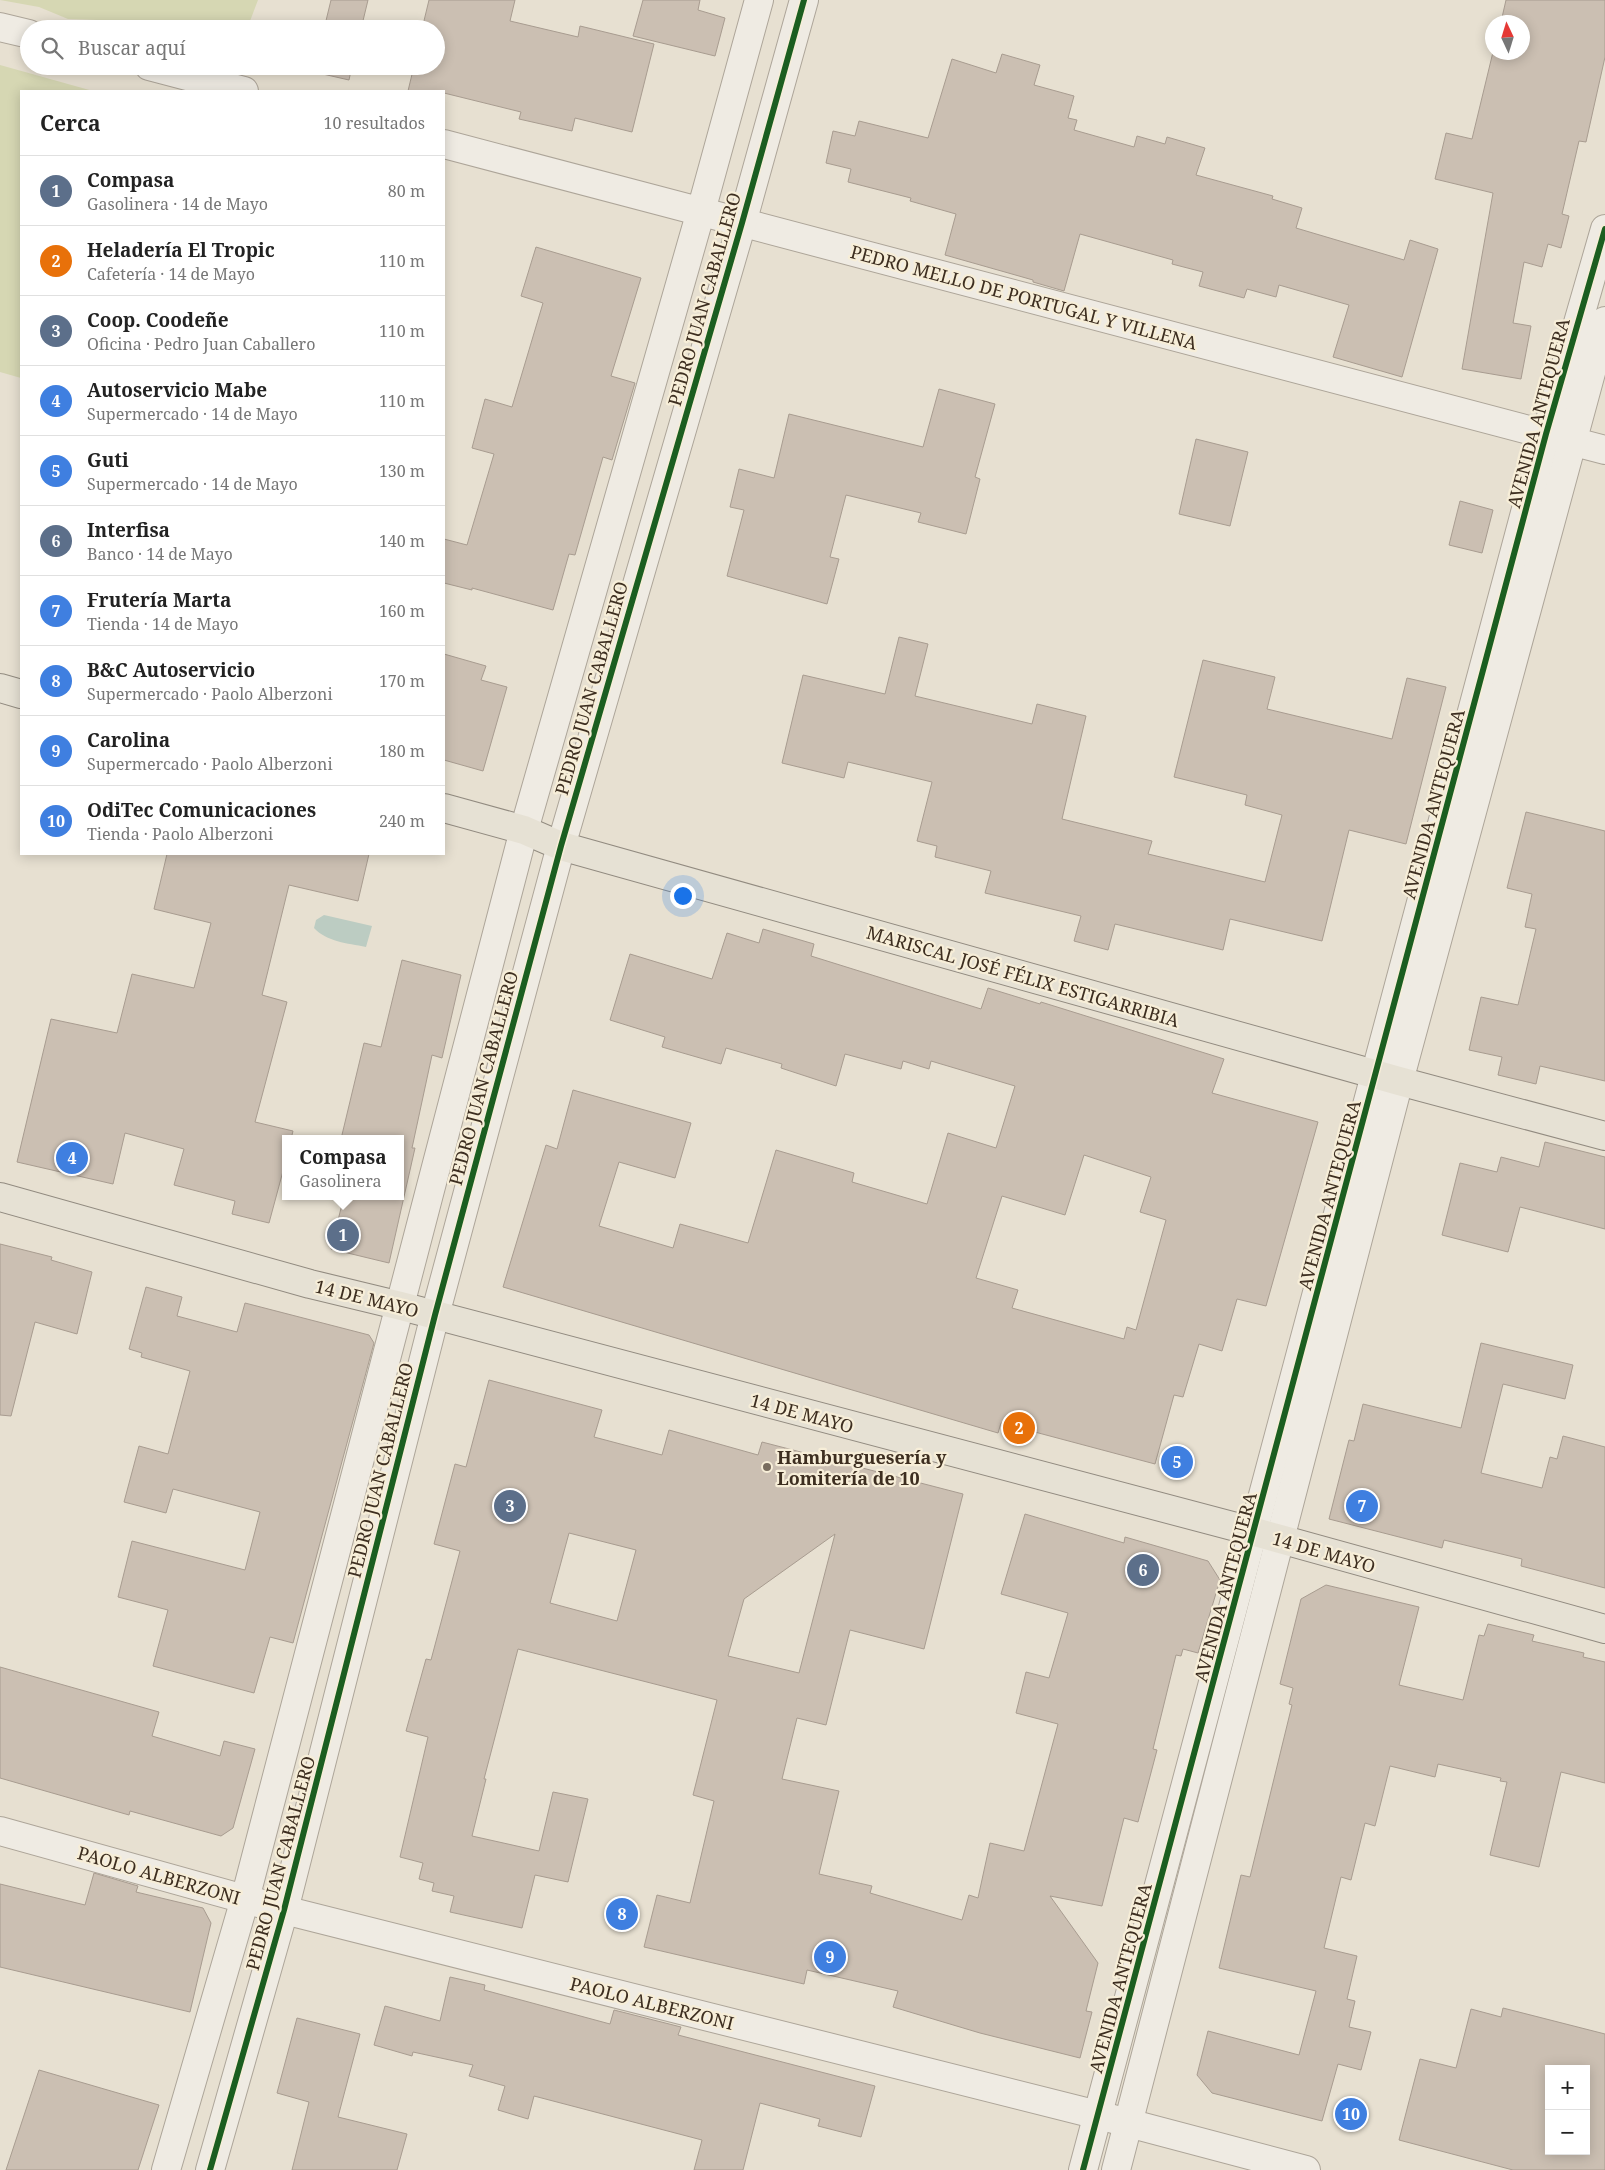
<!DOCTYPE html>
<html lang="es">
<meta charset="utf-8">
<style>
body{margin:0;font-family:"Noto Serif",serif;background:#f2f2f2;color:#222}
.controls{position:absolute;right:15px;bottom:15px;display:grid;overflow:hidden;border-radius:0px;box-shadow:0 2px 12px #0003}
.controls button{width:45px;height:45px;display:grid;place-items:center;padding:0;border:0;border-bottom:1px solid #e0e0e0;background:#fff;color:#222;font:25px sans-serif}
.compass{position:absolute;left:1485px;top:15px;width:45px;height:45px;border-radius:50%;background:#fff;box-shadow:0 2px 12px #0003;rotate:356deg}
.you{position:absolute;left:682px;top:895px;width:18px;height:18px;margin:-12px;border:4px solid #fff;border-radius:50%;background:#1a73e8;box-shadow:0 0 0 8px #1a73e833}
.badge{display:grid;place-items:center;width:32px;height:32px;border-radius:50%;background:#2563eb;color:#fff;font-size:16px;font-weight:700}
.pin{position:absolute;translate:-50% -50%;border:2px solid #fff;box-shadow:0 1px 5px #0006}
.popup{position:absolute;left:282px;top:1135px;width:122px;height:65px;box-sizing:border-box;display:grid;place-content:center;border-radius:0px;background:#fff;filter:drop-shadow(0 1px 4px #0005);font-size:16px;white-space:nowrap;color:#767676}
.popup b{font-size:19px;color:#222}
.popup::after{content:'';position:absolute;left:50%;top:100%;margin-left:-10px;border:10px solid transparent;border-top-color:#fff}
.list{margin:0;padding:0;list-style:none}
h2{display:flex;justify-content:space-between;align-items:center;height:65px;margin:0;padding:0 20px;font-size:21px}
h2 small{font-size:16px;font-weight:400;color:#767676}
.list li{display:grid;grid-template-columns:32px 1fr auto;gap:15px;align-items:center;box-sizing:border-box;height:70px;padding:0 20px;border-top:1px solid #e0e0e0}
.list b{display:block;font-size:19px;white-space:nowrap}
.list p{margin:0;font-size:16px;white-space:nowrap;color:#767676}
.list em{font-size:16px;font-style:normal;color:#767676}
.icon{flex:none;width:28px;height:28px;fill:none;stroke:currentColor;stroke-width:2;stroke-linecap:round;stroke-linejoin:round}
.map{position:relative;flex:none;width:1605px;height:2170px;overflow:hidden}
.search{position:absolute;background:#fff;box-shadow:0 2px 12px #0003;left:20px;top:20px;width:425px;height:55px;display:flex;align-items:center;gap:12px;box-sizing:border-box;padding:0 18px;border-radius:28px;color:#767676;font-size:19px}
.panel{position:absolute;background:#fff;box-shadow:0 2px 12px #0003;left:20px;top:90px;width:425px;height:765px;border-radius:0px}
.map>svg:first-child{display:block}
.green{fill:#d6d7b3}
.water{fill:#bcccc2}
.building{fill:#cbbfb2;stroke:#a89c90;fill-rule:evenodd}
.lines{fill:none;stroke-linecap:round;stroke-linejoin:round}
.minor-casing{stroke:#ada599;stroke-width:30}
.major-casing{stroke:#928b80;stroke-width:30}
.minor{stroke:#efebe3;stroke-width:28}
.major{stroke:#e6e1d4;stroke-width:28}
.cycleway-casing{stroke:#f7eed8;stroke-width:9}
.cycleway{stroke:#1b5e20;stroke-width:6}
.poi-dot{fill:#786c5e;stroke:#f7eed8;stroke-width:2}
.labels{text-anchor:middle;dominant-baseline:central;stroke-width:4.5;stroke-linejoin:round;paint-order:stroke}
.street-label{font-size:18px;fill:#3d2e20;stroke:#f7eed8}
.poi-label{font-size:18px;font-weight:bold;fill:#3d2e20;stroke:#f7eed8;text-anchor:start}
</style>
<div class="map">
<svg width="1605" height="2170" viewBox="0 0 1605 2170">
<rect width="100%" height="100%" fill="#e7e0d1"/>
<g class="green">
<polygon points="0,0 258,0 247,29 121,29 98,20 68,19 39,7"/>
<polygon points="0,65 93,91 21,91 21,378 0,372"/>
</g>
<path class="water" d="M324 915 372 926 366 947C347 943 327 942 314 928L316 920Z"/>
<g class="building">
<polygon points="331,0 368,0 361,29 324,29"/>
<polygon points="429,0 515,0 510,21 578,37 580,26 654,44 632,132 575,118 572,131 519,119 521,112 444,93 444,91 408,91 414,66 436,66 436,29 422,29"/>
<polygon points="643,0 700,0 698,10 725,18 715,56 633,36"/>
<polygon points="1506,0 1605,0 1605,57 1586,142 1579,141 1562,214 1569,216 1561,248 1548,244 1542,267 1524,262 1513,323 1531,326 1521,379 1462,369 1493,193 1435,179 1446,133 1472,139 1493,52 1522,52 1522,22 1501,22"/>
<polygon points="1002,54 1040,65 1034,85 1074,96 1068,118 1077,120 1074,130 1134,147 1137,136 1165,144 1167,137 1205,148 1196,175 1273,196 1272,199 1302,208 1296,228 1404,260 1410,240 1438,249 1402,377 1333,357 1349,305 1279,285 1276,297 1247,289 1244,298 1199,286 1203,272 1172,264 1173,260 1080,234 1064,291 1033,282 1033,280 945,255 956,214 910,201 911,198 848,182 851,169 826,163 833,131 855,136 859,121 928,138 952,59 996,73"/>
<polygon points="315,66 352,66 349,80 314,72"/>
<polygon points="536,247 641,278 611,376 635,383 612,460 603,457 575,555 569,554 553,610 472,588 472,590 444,583 444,539 467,545 494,454 472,448 485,399 512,407 543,303 521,296"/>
<polygon points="939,389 995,404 975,477 980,479 966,534 918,522 921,513 846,495 830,557 839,559 827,604 727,576 744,510 730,507 739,469 774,478 789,414 923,447"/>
<polygon points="1196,439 1248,452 1230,526 1179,514"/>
<polygon points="1460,501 1493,510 1482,553 1449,545"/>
<polygon points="899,637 928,644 915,696 1032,724 1037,704 1086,716 1062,819 1152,841 1148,854 1265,882 1282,815 1245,805 1247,795 1174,777 1203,660 1275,677 1267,709 1392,739 1407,678 1446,687 1406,844 1349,830 1322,941 1230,919 1223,950 1115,924 1108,950 1074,941 1081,916 985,893 991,871 935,857 937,846 917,841 932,782 848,762 844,778 782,763 803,675 885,694"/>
<polygon points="444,654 486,666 481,680 507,687 483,771 444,760"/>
<polygon points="1526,812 1605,831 1605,1081 1540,1066 1536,1084 1498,1075 1502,1057 1469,1050 1481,997 1518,1005 1536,929 1525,927 1532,894 1507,888"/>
<polygon points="167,854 369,854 358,901 289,885 262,995 287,1002 255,1122 293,1131 291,1139 286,1139 286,1160 269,1223 232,1214 235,1201 174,1185 184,1149 125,1133 113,1184 17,1162 51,1019 117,1033 132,974 194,988 211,923 154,909"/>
<path d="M763 929 814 944 811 956 981 1009 988 988 1040 1004 1041 1002 1224 1059 1212 1093 1318 1122 1266 1306 1237 1299 1222 1351 1199 1344 1183 1397 1174 1395 1155 1464 1001 1423 998 1433 503 1287 546 1145 557 1149 573 1090 691 1123 675 1178 619 1162 599 1226 673 1248 680 1224 748 1243 776 1150 854 1173 852 1182 927 1204 948 1133 996 1148 1015 1086 931 1061 929 1069 903 1061 901 1069 845 1054 836 1086 781 1068 782 1064 726 1048 721 1064 662 1047 665 1037 610 1020 630 954 712 979 727 933 759 943ZM1084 1155 1151 1177 1140 1212 1166 1220 1136 1330 1127 1327 1124 1339 1012 1308 1018 1290 976 1278 1002 1196 1065 1215Z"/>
<polygon points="402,960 461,975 442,1058 432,1055 412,1148 415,1148 389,1263 331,1249 344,1196 400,1196 400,1139 341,1139 364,1043 381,1047"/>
<polygon points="1545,1142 1605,1157 1605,1229 1520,1207 1508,1252 1442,1235 1460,1163 1497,1172 1501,1157 1539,1167"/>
<polygon points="0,1244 52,1257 51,1260 92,1272 77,1334 35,1322 11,1416 0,1415"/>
<polygon points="146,1287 182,1297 177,1316 237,1332 245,1303 369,1335 374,1343 293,1643 270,1637 254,1693 153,1666 168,1610 118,1597 132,1541 245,1570 260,1512 173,1489 166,1513 124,1502 139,1446 168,1454 190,1371 141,1357 142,1353 129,1349"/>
<polygon points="1481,1343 1573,1365 1565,1399 1503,1384 1481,1473 1542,1488 1550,1457 1557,1459 1563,1436 1605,1447 1605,1588 1521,1566 1522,1559 1444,1540 1442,1548 1329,1519 1349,1440 1354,1441 1363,1404 1461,1428"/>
<path d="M489 1380 602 1410 594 1437 662 1455 669 1430 758 1455 762 1442 963 1494 924 1649 850 1630 826 1725 797 1718 782 1779 839 1791 819 1874 872 1886 870 1893 962 1920 969 1895 978 1898 990 1843 1024 1851 1058 1724 1016 1713 1026 1672 1049 1678 1068 1613 1001 1594 1025 1514 1124 1543 1125 1537 1208 1561 1220 1580 1198 1653 1183 1649 1181 1656 1176 1655 1153 1749 1157 1750 1138 1822 1124 1818 1102 1906 1050 1896 1098 1963 1086 2011 1092 2012 1080 2058 980 2033 893 2007 898 1991 807 1970 804 1984 644 1947 657 1895 690 1903 714 1801 693 1795 717 1700 518 1649 484 1779H486L472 1836 539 1851 553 1792 588 1799 568 1882 535 1875 522 1928 450 1912 454 1896 432 1891 434 1883 419 1879 423 1863 400 1857 428 1737 406 1731 426 1659 431 1660 460 1551 434 1544 455 1464 466 1467ZM569 1533 636 1550 617 1621 550 1603ZM835 1534 799 1673 728 1656 744 1599Z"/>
<polygon points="1326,1585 1419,1607 1399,1685 1463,1700 1479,1635 1484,1636 1488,1624 1534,1635 1532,1641 1584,1653 1583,1657 1605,1662 1605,1783 1561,1772 1539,1867 1490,1855 1507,1782 1500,1781 1501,1778 1438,1764 1435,1777 1390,1766 1375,1826 1365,1823 1351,1880 1341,1877 1324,1948 1357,1956 1347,1999 1355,2001 1349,2027 1371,2032 1361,2070 1338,2064 1322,2121 1212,2093 1197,2075 1208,2031 1299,2055 1316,1991 1219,1968 1241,1875 1250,1877 1292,1705 1289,1704 1293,1688 1280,1684 1301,1599"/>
<polygon points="0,1667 159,1712 152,1736 220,1756 224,1741 255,1749 233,1828 221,1836 130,1811 129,1815 0,1778"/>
<polygon points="94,1873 138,1886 136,1892 203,1908 211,1923 190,2012 0,1967 0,1884 85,1905"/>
<polygon points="450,1977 485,1985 484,1990 610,2024 614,2010 681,2027 678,2035 875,2086 861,2137 818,2126 820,2119 760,2103 743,2170 694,2170 702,2140 534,2096 528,2119 498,2110 505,2086 469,2076 473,2065 413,2052 412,2056 374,2045 385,2006 440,2021"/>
<path d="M1503 2008 1605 2034V2170H1513L1399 2140 1420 2059 1456 2068 1471 2009 1501 2017ZM1549 2069H1586V2151H1549Z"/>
<polygon points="297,2018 360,2034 338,2117 407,2134 397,2170 292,2170 309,2102 277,2093"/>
<polygon points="39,2070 159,2105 138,2170 6,2170"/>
</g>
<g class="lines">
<g class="minor-casing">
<g id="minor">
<polyline points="0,27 29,34"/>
<polyline points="149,66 244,91"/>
<polyline points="444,144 1605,450"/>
<polyline points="0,1831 284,1910 1098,2115 1306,2170"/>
<polyline points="166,2170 245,1899 524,830 701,211 759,0"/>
<polyline points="210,2170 284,1910 435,1315 561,846 742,223 804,0"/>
<polyline points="1083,2170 1546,434 1605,229"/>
<polyline points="1116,2170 1399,1081 1605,321"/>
</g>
</g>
<g class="major-casing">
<g id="major">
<polyline points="0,688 21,694"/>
<polyline points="444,808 524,830 561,846 1399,1081 1605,1136"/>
<polyline points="0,1197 310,1284 401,1306 1255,1532 1605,1629"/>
</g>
</g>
<use href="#minor" class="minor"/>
<use href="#major" class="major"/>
<g class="cycleway-casing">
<g id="cycleway">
<polyline points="210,2170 284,1910 435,1315 561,846 742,223 804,0"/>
<polyline points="1083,2170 1546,434 1605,229"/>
</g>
</g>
<use href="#cycleway" class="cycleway"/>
</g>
<circle class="poi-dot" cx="767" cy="1467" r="5"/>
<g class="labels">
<g class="street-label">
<text transform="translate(1024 297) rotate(15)">PEDRO MELLO DE PORTUGAL Y VILLENA</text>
<text transform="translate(704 299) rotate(-74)">PEDRO JUAN CABALLERO</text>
<text transform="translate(1538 413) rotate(-75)">AVENIDA ANTEQUERA</text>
<text transform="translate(591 688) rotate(-74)">PEDRO JUAN CABALLERO</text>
<text transform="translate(1433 804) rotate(-75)">AVENIDA ANTEQUERA</text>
<text transform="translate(1023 976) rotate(16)">MARISCAL JOSÉ FÉLIX ESTIGARRIBIA</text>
<text transform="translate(483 1078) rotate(-75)">PEDRO JUAN CABALLERO</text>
<text transform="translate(1329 1195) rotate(-75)">AVENIDA ANTEQUERA</text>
<text transform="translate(367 1298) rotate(14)">14 DE MAYO</text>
<text transform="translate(802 1413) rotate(15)">14 DE MAYO</text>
<text transform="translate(380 1470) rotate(-76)">PEDRO JUAN CABALLERO</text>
<text transform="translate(1324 1552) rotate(16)">14 DE MAYO</text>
<text transform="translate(1225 1587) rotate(-75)">AVENIDA ANTEQUERA</text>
<text transform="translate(280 1863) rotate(-75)">PEDRO JUAN CABALLERO</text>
<text transform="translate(159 1875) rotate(16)">PAOLO ALBERZONI</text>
<text transform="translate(1120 1978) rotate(-75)">AVENIDA ANTEQUERA</text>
<text transform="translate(652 2003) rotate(14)">PAOLO ALBERZONI</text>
</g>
<g class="poi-label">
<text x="777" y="1457">Hamburguesería y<tspan x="777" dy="21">Lomitería de 10</tspan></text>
</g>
</g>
</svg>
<div class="controls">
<button>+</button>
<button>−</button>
</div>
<svg class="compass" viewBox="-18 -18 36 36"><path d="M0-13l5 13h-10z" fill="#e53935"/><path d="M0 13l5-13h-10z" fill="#767676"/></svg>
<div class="you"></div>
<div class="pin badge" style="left:343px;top:1235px;background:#5c6f8a">1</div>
<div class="popup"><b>Compasa</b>Gasolinera</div>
<div class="pin badge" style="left:1019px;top:1428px;background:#e8710a">2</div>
<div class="pin badge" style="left:510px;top:1506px;background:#5c6f8a">3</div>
<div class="pin badge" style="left:72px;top:1158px;background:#3f7fe0">4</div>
<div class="pin badge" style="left:1177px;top:1462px;background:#3f7fe0">5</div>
<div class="pin badge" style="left:1143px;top:1570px;background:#5c6f8a">6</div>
<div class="pin badge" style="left:1362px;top:1506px;background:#3f7fe0">7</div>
<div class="pin badge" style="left:622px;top:1914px;background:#3f7fe0">8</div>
<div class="pin badge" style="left:830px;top:1957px;background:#3f7fe0">9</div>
<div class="pin badge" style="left:1351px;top:2114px;background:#3f7fe0">10</div>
<div class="search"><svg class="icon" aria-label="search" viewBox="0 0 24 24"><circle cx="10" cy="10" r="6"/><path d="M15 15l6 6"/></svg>Buscar aquí</div>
<section class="panel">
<h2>Cerca<small>10 resultados</small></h2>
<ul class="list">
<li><span class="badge" style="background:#5c6f8a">1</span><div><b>Compasa</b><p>Gasolinera · 14 de Mayo</p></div><em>80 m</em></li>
<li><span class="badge" style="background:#e8710a">2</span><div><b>Heladería El Tropic</b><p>Cafetería · 14 de Mayo</p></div><em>110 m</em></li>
<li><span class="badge" style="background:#5c6f8a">3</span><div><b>Coop. Coodeñe</b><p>Oficina · Pedro Juan Caballero</p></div><em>110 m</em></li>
<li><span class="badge" style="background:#3f7fe0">4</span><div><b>Autoservicio Mabe</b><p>Supermercado · 14 de Mayo</p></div><em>110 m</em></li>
<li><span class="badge" style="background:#3f7fe0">5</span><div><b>Guti</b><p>Supermercado · 14 de Mayo</p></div><em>130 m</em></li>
<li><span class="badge" style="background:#5c6f8a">6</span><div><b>Interfisa</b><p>Banco · 14 de Mayo</p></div><em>140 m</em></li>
<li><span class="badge" style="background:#3f7fe0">7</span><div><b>Frutería Marta</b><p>Tienda · 14 de Mayo</p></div><em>160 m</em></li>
<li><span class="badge" style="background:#3f7fe0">8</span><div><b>B&amp;C Autoservicio</b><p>Supermercado · Paolo Alberzoni</p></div><em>170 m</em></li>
<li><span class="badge" style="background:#3f7fe0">9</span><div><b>Carolina</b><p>Supermercado · Paolo Alberzoni</p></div><em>180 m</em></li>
<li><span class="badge" style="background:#3f7fe0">10</span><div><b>OdiTec Comunicaciones</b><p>Tienda · Paolo Alberzoni</p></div><em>240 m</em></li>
</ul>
</section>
</div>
